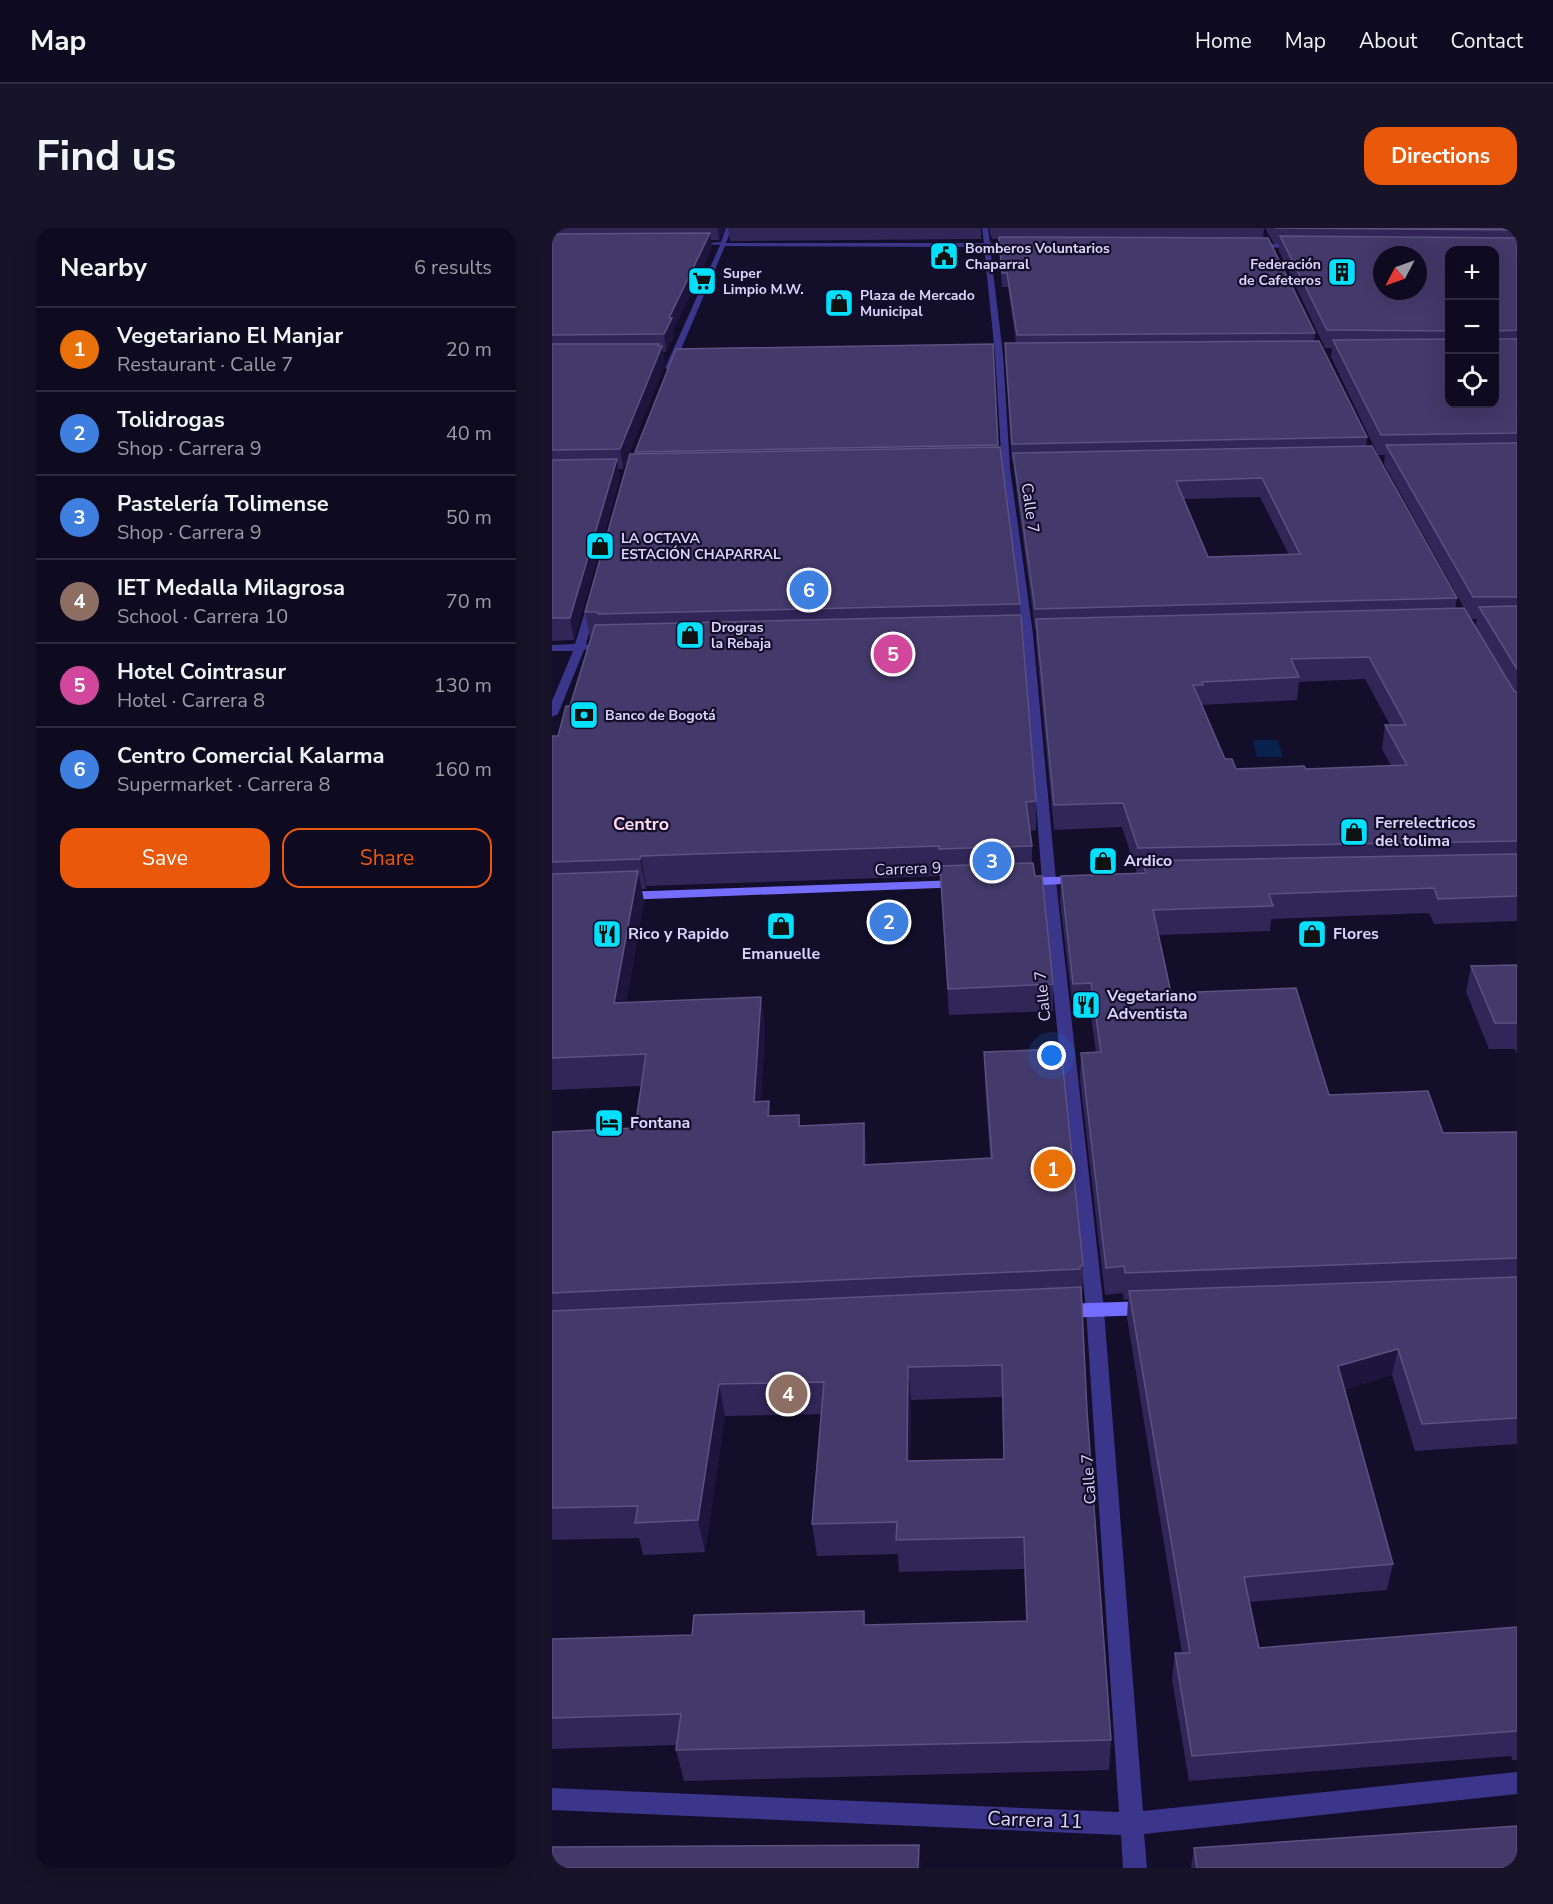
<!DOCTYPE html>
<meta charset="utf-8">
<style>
body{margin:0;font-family:"Nunito Sans",sans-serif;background:#171328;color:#f1f3f6}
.controls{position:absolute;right:18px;top:18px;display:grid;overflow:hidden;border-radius:12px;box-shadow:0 6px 24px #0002}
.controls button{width:54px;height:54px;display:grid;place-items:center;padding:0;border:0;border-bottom:2px solid #2e2b3d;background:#0e0a1f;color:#f1f3f6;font:30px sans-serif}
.compass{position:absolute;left:821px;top:18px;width:54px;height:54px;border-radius:50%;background:#0e0a1f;box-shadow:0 6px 24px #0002;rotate:229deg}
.you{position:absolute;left:500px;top:828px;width:21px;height:21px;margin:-15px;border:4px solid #fff;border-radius:50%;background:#1a73e8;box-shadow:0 0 0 9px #1a73e833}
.badge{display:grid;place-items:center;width:39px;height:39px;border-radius:50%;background:#ea580c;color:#fff;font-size:20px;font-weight:700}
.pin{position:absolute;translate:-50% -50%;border:3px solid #fff;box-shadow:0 2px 6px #0006}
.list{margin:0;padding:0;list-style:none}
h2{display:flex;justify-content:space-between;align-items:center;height:78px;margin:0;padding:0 24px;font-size:26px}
h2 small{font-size:20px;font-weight:400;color:#9b9aa4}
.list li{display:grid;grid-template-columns:39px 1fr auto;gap:18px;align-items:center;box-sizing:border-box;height:84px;padding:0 24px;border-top:2px solid #2e2b3d}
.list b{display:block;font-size:22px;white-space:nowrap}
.list p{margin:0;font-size:20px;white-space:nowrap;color:#9b9aa4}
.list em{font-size:20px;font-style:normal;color:#9b9aa4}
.actions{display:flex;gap:12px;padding:18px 24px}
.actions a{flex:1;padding:14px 0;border:2px solid #ea580c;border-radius:18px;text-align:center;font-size:21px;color:#ea580c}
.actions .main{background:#ea580c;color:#fff}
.icon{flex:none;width:33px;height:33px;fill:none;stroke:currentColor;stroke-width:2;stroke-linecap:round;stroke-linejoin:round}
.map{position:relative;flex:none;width:965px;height:1640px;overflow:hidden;border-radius:18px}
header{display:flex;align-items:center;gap:36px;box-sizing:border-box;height:84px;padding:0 30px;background:#0e0a1f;border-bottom:2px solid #2e2b3d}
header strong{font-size:28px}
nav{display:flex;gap:33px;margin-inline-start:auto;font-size:21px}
.intro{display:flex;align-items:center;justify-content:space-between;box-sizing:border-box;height:144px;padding:0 36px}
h1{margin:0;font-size:42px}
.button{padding:15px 27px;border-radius:18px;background:#ea580c;color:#fff;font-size:21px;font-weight:700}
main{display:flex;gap:36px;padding:0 36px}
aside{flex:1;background:#0e0a1f;border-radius:18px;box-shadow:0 6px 24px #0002}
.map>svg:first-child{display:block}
.water{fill:#09214d}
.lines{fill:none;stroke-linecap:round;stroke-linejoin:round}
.minor{fill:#3b368b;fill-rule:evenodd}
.tertiary{fill:#3b368b;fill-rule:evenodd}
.secondary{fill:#746dff;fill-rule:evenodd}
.wall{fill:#312658;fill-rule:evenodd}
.shaded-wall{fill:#1d153d}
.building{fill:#43396a;stroke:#5b5281;stroke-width:1.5;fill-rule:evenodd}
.labels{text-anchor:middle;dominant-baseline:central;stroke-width:4.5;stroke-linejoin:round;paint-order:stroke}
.far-poi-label{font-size:14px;font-weight:bold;fill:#dcd6ff;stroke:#130e29;text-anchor:start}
.street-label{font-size:16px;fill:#dcd6ff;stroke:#130e29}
.poi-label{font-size:16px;font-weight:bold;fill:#dcd6ff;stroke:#130e29;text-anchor:start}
.neighbourhood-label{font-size:18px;font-weight:bold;fill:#ffd8f0;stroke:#130e29}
.near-street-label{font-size:20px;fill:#dcd6ff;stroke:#130e29}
</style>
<header>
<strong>Map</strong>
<nav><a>Home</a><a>Map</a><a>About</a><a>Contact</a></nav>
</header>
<div class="intro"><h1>Find us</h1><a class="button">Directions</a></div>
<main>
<aside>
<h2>Nearby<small>6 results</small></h2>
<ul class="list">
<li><span class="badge" style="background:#e8710a">1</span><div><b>Vegetariano El Manjar</b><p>Restaurant · Calle 7</p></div><em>20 m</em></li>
<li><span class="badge" style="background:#3f7fe0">2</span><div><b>Tolidrogas</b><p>Shop · Carrera 9</p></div><em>40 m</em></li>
<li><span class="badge" style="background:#3f7fe0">3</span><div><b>Pastelería Tolimense</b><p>Shop · Carrera 9</p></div><em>50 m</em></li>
<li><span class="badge" style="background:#8d6e63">4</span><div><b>IET Medalla Milagrosa</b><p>School · Carrera 10</p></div><em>70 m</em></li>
<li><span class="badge" style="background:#d1479c">5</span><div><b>Hotel Cointrasur</b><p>Hotel · Carrera 8</p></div><em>130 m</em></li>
<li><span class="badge" style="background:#3f7fe0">6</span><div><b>Centro Comercial Kalarma</b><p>Supermarket · Carrera 8</p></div><em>160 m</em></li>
</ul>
<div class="actions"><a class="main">Save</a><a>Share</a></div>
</aside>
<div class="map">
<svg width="965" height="1640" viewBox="0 0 965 1640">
<rect width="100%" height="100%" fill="#130e29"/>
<polygon class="water" points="701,512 726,512 731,529 705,529"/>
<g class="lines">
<g class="minor">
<polygon points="430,0 436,0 438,15 447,17 438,19 451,126 458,240 481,406 504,653 552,1082 591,1583 965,1544 965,1566 592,1606 595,1640 571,1640 569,1607 0,1582 0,1560 567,1584 534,1082 490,653 471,406 450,240 443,126 432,19 173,18 121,140 117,142 113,140 169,15 432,15"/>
<polygon points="699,16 747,16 750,18 747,20 697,19"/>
<polygon points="36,374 45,376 34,416 41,419 32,422 6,486 0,489 0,473 21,423 0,423 0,417 23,416"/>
</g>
<polygon class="tertiary" points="174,0 180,0 173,17 138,16 169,14"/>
<g class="secondary">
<polygon points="527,648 532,649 534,652 532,655 470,658 463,654 470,650"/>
<polygon points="407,652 412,653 414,656 412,659 71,672 64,668 71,664"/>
<polygon points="596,1073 602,1075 605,1080 602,1085 596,1087 509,1090 503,1088 500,1083 503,1078 509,1076"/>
</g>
</g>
<g class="wall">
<polygon points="0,0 173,0 167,12 159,12 160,20 121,103 122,107 114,124 111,124 113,136 71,241 66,241 68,250 22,412 0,413"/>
<polygon points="176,0 429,0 429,11 178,13"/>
<path d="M437 0H712L711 10 763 105 762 113 815 209 814 218 905 370 903 381 912 380 832 236 833 227H826L779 129 780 120H773L727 23V16H722L713 0H965V693L882 696 877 685 719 691 718 703 606 707 619 765 777 867 891 905 965 904V1216L863 1223 840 1147 793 1161 841 1336 835 1362 698 1374 707 1420 965 1399V1532H960L959 1528 637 1553 620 1451 623 1425H630L575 1090 576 1071 572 1072 571 1065 553 1067 528 851 529 825H544L538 781 521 782 508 673 509 648 585 645 570 599 502 602 484 413V402H483L462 243 461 234H460L453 131V115H464L456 59H450L446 11H440ZM897 22 942 176H897ZM708 269 737 327 656 329 632 271ZM918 391H925L923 399ZM813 451 838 497H833L830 521 839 538 754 541H684L673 531 650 477 745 472 747 454Z"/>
<path d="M441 116 446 219 468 376V387L484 573V602L478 603 480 618V635L501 756V783L397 787 388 648 94 658V661H89L92 673 74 775 209 769 213 800 209 873H217L219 888 247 887 248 898 312 895 315 936 438 930 433 856 432 824 531 1037 530 1070 535 1183 559 1512 557 1542 132 1553 124 1522 125 1517 0 1521V1411L140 1407 314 1397 474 1393 472 1341 347 1344 346 1326 265 1328 260 1296 269 1186 173 1188 153 1324 91 1327 87 1310 0 1312V904L83 900 89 858 0 862V508H6L18 478 38 411 33 384 83 226V224ZM450 1169 452 1231 358 1233 359 1172Z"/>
<polygon points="965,737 965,827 963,821 937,821 914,764 919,738"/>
<polygon points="642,1620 965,1640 639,1640"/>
</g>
<g class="shaded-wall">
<polygon points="166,0 173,0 167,12"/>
<polygon points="158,5 160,20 121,103 122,107 114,124 112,106 117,90"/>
<polygon points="107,116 108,123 110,118 113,136 71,241 68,221"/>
<polygon points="65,231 68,250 22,412 18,390"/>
<polygon points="89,628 94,658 94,661 88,631"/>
<polygon points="86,643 92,673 68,807 62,775"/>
<polygon points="209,769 213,800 207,905 202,874"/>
<polygon points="217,873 222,905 216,888"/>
<polygon points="312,895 315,927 315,969 312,937"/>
<polygon points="846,1121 840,1147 781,1164 786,1138"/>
<polygon points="356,1139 359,1172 357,1266 355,1233"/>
<polygon points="167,1156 173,1188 153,1324 146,1292"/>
<polygon points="367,1617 369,1640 366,1640"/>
</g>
<g class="building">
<polygon points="723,0 965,0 965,2 724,0"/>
<polygon points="158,5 117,90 120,90 112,106 0,107 0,6"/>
<path d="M728 8 965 10V102L943 103 945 111H965V205L829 207 781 112 897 111V176H942V22H897V103L775 102ZM830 27H866V63H830Z"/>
<polygon points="447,9 716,10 763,105 465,107 455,45 450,45"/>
<polygon points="767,113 815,209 460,216 453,115"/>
<polygon points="0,116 107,116 106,118 110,118 68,221 0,222"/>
<polygon points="441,116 446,217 83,224 124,121"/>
<polygon points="965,215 965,369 921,369 834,217"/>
<path d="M820 218 905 370 483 381 461 225ZM710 250 748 326 656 329 624 253Z"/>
<polygon points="448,219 468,376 46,386 46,384 33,384 78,226"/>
<polygon points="65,231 18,390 0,390 0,232"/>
<polygon points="965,378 965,441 927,379"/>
<path d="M912 380 962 463 965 464V613L586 620 571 575 502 577 484 391ZM817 429 854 497H833L855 537 754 541 752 538 684 541 680 531H673L641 457H651L650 454 747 449 739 431Z"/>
<polygon points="469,387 484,573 474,574 480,618 387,621 387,618 89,628 88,631 0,634 0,508 6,508 14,478 18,478 43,397"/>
<polygon points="965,626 965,668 886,671 882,660 717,666 721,678 601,682 619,765 744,760 777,867 876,863 891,905 965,904 965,1030 573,1045 572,1038 554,1040 529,825 549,824 539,755 521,756 509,648 594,645 590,633"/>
<polygon points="481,635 483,648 490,648 501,756 396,761 388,638"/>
<polygon points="86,643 62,775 209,769 202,874 217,873 216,888 247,887 247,898 312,895 312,937 440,930 432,824 509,821 531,1037 528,1038 528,1041 0,1065 0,904 83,900 94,826 0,830 0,646"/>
<polygon points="965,737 965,795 943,795 919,738"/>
<polygon points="965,1049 965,1190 870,1196 846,1121 786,1138 841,1336 692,1349 707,1420 965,1399 965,1503 640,1528 623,1425 638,1425 577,1063"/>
<path d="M529 1059 535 1183 559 1512 124 1522 129 1486 0 1490V1411L140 1407 142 1387 312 1383V1397L475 1393 472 1309 344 1312 345 1294 260 1296 272 1154 167 1156 146 1292 83 1295 86 1278 0 1280V1083ZM450 1137 452 1231 355 1233 356 1139Z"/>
<polygon points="965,1598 965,1640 645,1640 642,1620"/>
<polygon points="367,1617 366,1640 0,1640 0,1619"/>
</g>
<defs>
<g id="civic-square" transform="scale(1.5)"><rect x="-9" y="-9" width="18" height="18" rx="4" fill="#02e0ff" stroke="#130e29"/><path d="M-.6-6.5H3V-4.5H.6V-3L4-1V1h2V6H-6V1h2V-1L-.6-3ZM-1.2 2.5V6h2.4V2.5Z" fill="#111"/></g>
<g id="building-square" transform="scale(1.5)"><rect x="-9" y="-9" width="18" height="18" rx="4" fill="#02e0ff" stroke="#130e29"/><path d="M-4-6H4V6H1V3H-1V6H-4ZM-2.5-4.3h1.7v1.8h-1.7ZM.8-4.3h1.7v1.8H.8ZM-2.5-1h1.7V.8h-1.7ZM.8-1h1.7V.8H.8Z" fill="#111"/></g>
<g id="supermarket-square" transform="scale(1.5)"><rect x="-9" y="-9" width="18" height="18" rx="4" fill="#02e0ff" stroke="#130e29"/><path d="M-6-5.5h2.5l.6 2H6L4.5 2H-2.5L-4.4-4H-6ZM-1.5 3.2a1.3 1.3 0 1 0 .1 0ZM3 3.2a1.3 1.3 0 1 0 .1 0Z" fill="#111"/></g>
<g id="shop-square" transform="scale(1.5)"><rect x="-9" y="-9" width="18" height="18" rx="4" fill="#02e0ff" stroke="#130e29"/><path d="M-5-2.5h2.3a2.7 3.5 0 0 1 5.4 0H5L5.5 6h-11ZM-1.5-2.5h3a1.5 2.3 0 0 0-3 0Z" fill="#111"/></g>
<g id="bank-square" transform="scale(1.5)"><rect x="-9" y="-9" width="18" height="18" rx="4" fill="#02e0ff" stroke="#130e29"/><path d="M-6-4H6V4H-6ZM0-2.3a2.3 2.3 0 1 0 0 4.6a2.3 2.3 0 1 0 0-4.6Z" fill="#111"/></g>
<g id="restaurant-square" transform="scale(1.5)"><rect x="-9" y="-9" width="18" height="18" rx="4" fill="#02e0ff" stroke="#130e29"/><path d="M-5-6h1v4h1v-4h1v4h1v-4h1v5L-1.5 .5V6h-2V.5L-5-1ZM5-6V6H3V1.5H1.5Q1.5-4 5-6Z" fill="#111"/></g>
<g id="hotel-square" transform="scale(1.5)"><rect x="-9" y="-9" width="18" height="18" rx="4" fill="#02e0ff" stroke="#130e29"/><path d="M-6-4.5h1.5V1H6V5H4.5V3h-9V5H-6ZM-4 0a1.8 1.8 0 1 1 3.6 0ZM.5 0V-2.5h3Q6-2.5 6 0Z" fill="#111"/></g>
</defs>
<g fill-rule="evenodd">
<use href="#civic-square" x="392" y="28"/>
<use href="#building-square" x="790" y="44"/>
<use href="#supermarket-square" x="150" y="53"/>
<use href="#shop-square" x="287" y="75"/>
<use href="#shop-square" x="48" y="318"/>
<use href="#shop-square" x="138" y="407"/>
<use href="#bank-square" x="32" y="487"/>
<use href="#shop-square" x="802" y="604"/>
<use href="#shop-square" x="551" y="633"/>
<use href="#shop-square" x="229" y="698"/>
<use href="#restaurant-square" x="55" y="706"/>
<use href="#shop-square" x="760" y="706"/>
<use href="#restaurant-square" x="534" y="777"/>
<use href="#hotel-square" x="57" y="895"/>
</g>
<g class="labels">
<g class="far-poi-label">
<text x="413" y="20">Bomberos Voluntarios<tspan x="413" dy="16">Chaparral</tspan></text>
<text x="769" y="36" text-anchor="end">Federación<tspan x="769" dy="16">de Cafeteros</tspan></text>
<text x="171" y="45">Super<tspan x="171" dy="16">Limpio M.W.</tspan></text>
<text x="308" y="67">Plaza de Mercado<tspan x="308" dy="16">Municipal</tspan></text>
<text x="69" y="310">LA OCTAVA<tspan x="69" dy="16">ESTACIÓN CHAPARRAL</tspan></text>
<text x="159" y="399">Drogras<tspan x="159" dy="16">la Rebaja</tspan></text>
<text x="53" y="487">Banco de Bogotá</text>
</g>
<g class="street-label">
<text transform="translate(478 280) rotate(82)">Calle 7</text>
<text transform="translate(356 641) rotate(-2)">Carrera 9</text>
<text transform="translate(491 768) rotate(-96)">Calle 7</text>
<text transform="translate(537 1251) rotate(-94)">Calle 7</text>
</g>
<g class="poi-label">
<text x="823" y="595">Ferrelectricos<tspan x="823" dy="18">del tolima</tspan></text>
<text x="572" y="633">Ardico</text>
<text x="76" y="706">Rico y Rapido</text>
<text x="781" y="706">Flores</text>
<text x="229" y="726" text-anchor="middle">Emanuelle</text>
<text x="555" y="768">Vegetariano<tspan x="555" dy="18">Adventista</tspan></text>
<text x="78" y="895">Fontana</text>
</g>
<g class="neighbourhood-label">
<text x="89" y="596">Centro</text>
</g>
<g class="near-street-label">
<text transform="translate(483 1592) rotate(2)">Carrera 11</text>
</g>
</g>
</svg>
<div class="controls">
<button>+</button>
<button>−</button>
<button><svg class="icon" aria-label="locate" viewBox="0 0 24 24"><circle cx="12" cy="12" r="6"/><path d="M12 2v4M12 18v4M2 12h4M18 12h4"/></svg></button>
</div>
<svg class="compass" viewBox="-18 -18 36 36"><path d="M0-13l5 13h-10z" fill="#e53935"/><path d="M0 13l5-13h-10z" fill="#9b9aa4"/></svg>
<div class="you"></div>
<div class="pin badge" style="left:501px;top:941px;background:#e8710a">1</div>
<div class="pin badge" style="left:337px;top:694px;background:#3f7fe0">2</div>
<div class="pin badge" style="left:440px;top:633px;background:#3f7fe0">3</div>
<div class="pin badge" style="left:236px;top:1166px;background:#8d6e63">4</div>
<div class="pin badge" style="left:341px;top:426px;background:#d1479c">5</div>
<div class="pin badge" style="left:257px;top:362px;background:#3f7fe0">6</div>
</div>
</main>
